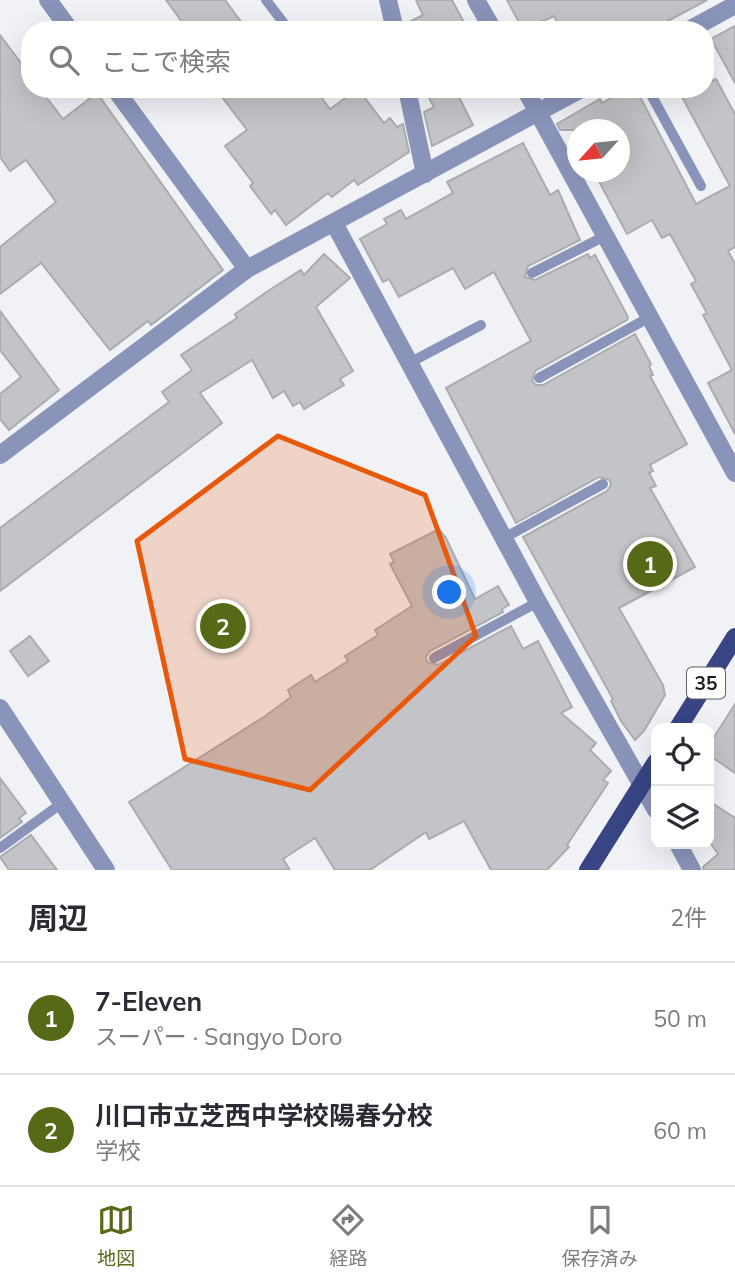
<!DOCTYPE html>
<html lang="ja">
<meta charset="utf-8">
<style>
body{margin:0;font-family:Mulish,"Noto Sans JP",sans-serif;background:#f2f2f3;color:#2b2b33}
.controls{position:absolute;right:21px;bottom:21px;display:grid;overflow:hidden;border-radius:14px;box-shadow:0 7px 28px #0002}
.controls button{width:63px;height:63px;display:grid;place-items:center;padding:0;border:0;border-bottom:2px solid #e1e1e2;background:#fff;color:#2b2b33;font:35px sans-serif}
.compass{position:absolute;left:567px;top:119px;width:63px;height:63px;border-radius:50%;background:#fff;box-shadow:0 7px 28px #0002;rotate:243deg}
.you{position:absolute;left:450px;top:593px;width:24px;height:24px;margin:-18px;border:5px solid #fff;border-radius:50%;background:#1a73e8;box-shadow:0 0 0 10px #1a73e833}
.badge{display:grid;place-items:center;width:46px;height:46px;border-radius:50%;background:#566916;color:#fff;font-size:23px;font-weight:700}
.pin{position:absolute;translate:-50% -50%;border:4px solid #fff;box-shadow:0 2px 7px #0006}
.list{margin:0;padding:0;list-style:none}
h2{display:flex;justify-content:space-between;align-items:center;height:91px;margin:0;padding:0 28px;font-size:30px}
h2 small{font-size:23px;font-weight:400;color:#7c7c81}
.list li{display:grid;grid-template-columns:46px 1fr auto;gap:21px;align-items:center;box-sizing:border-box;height:112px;padding:0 28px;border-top:2px solid #e1e1e2}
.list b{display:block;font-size:26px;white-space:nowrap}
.list p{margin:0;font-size:23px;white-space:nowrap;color:#7c7c81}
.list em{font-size:23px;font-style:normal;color:#7c7c81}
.icon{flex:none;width:38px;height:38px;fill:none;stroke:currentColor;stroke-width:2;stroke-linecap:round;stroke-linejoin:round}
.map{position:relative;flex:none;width:735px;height:870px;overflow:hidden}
.search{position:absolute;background:#fff;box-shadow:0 7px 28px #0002;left:21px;right:21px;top:21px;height:77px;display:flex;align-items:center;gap:18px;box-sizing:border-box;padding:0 24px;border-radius:28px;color:#7c7c81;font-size:26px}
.sheet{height:315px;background:#fff}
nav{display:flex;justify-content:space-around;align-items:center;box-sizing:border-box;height:98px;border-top:2px solid #e1e1e2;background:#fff;font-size:19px;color:#7c7c81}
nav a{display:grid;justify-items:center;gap:4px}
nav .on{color:#566916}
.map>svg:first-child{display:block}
.building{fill:#c3c4c7;stroke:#abacaf;stroke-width:2}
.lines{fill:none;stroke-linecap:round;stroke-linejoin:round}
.service{stroke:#8a94ba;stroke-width:10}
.minor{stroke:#8a94ba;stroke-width:18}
.tertiary{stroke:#8a94ba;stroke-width:18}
.primary{stroke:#384585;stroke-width:18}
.marked{fill:#e8590c;fill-opacity:0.2;stroke:#e8590c;stroke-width:5;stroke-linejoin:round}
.labels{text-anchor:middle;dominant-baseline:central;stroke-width:5;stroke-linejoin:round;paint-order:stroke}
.shield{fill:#fff;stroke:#616162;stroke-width:2}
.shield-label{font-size:19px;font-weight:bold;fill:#1d1d1f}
</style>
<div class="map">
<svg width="735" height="870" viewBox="0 0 735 870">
<rect width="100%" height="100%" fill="#f1f2f6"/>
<g class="building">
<polygon points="166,0 225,0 247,30 188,30"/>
<polygon points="416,0 452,0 468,30 406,30 405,24 423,15"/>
<polygon points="507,0 707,0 651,30 562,30 554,16 523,30"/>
<polygon points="735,26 735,83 711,39"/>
<polygon points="0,35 30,75 30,89 40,89 63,119 97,93 223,270 151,325 148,321 110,350 41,263 0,294 0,247 56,202 26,160 10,171 0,157"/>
<polygon points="716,79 735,114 735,247 728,251 735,264 735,434 708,383 732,370 703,315 707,313 691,284 696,281 670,234 662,238 652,220 627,234 594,172 620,172 620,130 560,130 557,124 600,99 602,103 627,89 636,89 696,204 730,186 682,97 696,89 705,89 705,84"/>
<polygon points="216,89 297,89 303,97 315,89 330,109 358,89 384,123 390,118 397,127 403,124 409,152 358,185 354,180 332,197 328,193 286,225 275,210 271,214 250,186 253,183 225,146 247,130"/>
<polygon points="424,89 455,89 473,125 432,146 424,112 434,107"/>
<polygon points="523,143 550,195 558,190 580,240 528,266 525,277 535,280 588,254 590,258 595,255 628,317 627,320 535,371 532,381 536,385 543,385 635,334 651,364 649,366 653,375 650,376 687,444 650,465 653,471 649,473 656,486 650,488 695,567 619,608 663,685 665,695 644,731 635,740 621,721 611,701 613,699 523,537 607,491 611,485 610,480 599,477 516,523 446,388 531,341 494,272 465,289 453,268 399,297 389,279 383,282 360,239 387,224 384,219 401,210 406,219 453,193 447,182"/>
<polygon points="324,254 350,278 316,307 353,371 340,379 344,385 304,409 300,402 293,406 284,391 273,398 252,360 200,393 222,423 0,591 0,528 169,402 162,392 192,370 181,355 237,318 235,314 268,291 301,270 304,275"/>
<polygon points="0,311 59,390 9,430 0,419 0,394 21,377 0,350"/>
<polygon points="439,529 446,538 475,599 498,586 509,605 502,609 503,612 430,651 426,657 427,662 438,665 511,626 523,649 538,641 572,707 561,713 596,743 590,750 611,771 603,780 608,783 567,845 569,847 547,870 491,870 464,821 429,839 426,832 370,870 335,870 315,838 283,859 290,870 172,870 129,802 264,717 291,697 288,690 311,675 315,682 348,661 345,656 378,635 375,630 412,606 390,564 394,562 390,554"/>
<polygon points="30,636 49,661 28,676 10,651"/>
<polygon points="735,704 735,773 709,755 709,745"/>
<polygon points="0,778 26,813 19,818 22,822 0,838"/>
<polygon points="709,801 735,818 735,870 703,870 703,867 718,854 709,841"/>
<polygon points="31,835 57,870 9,870 0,857"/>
</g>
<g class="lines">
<g class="service">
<polyline points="266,0 289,30"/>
<polyline points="648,89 701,186"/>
<polyline points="532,273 605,236"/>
<polyline points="411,362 481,325"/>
<polyline points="539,378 650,317"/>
<polyline points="504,538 603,484"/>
<polyline points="434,658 538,602"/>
<polyline points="0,848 62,803"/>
</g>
<g class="minor">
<polyline points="388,0 395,30"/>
<polyline points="407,89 425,174"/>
<polyline points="334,223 538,602 656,810"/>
<polyline points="678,844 692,870"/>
</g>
<g class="tertiary">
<polyline points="48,0 70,30"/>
<polyline points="476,0 493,30"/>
<polyline points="689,30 735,5"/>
<polyline points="115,89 247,269"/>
<polyline points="525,89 735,473"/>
<polyline points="0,455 247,269 581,89"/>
<polyline points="0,708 106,870"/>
</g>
<g class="primary">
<polyline points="678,728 735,637"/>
<polyline points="588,870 656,762"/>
</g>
</g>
<path class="marked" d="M278 436 425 495 476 636 310 790 185 759 137 541Z"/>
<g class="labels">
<rect class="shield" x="687" y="667.5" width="38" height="31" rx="5"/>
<g class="shield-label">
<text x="706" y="683">35</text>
</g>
</g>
</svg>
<div class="controls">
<button><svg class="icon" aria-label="locate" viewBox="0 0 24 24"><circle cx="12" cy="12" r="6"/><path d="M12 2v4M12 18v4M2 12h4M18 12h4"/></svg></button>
<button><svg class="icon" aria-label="layers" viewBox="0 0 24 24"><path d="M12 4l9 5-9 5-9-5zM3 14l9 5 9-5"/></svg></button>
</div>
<svg class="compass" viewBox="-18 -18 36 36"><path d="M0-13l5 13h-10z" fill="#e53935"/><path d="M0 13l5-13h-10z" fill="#7c7c81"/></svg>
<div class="you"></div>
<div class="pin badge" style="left:650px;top:564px">1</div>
<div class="pin badge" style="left:223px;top:626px">2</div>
<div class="search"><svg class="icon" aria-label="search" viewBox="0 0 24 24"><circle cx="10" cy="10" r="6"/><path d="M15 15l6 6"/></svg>ここで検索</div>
</div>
<section class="sheet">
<h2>周辺<small>2件</small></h2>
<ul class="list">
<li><span class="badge">1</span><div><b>7-Eleven</b><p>スーパー · Sangyo Doro</p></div><em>50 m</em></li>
<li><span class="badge">2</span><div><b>川口市立芝西中学校陽春分校</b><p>学校</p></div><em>60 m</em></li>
</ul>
</section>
<nav>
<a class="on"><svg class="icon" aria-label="map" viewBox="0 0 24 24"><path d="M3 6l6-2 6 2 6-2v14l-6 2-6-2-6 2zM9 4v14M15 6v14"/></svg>地図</a>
<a><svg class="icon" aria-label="directions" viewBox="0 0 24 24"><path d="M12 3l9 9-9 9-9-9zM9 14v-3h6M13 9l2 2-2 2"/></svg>経路</a>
<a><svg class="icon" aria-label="saved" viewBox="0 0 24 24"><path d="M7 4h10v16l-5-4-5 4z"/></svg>保存済み</a>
</nav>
